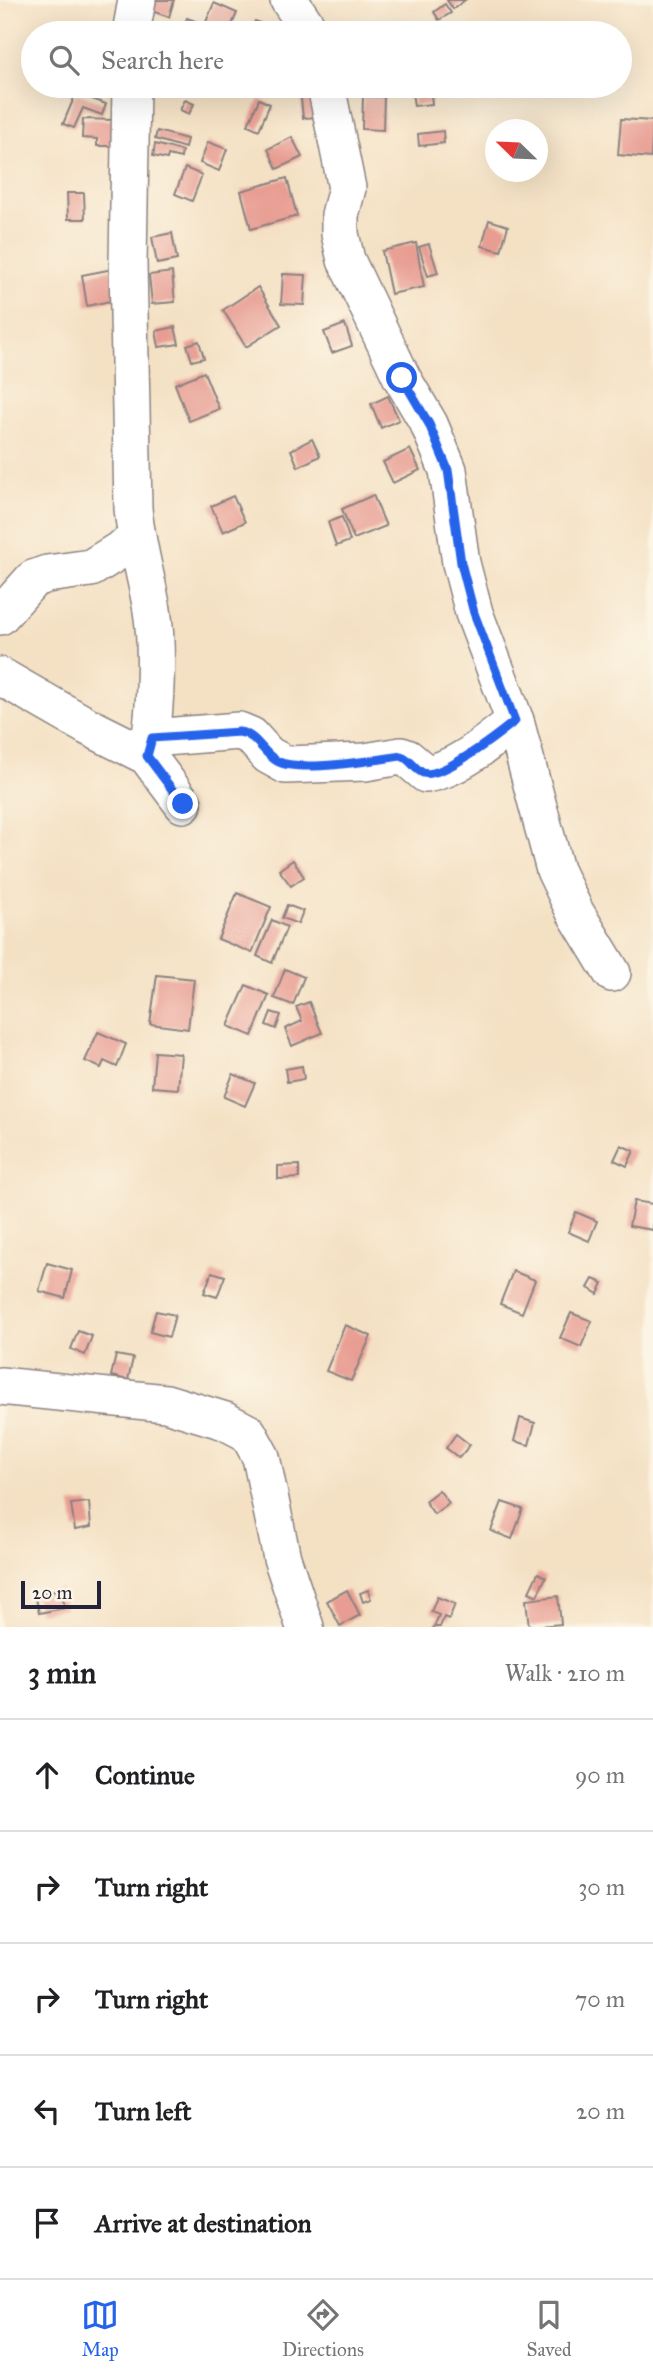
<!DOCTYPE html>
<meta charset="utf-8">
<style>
body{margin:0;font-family:"IM FELL Great Primer",serif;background:#f6f6f6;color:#202124}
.compass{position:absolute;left:485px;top:119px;width:63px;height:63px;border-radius:50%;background:#fff;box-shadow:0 7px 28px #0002;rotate:293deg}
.scale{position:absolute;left:21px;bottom:18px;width:80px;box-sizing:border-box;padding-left:7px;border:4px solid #22223b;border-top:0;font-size:19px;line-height:24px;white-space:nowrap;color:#22223b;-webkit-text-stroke:5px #fcf5e5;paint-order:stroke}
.stop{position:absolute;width:21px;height:21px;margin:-16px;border:5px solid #2563eb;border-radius:50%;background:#fff}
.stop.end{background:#2563eb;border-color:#fff;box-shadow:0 2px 7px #0008}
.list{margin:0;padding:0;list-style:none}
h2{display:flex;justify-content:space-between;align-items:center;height:91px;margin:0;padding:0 28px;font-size:30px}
h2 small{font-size:23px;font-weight:400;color:#757577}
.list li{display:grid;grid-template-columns:46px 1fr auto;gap:21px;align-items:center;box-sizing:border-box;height:112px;padding:0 28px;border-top:2px solid #e0e0e0}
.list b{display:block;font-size:26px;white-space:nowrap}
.list em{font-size:23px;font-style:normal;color:#757577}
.icon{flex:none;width:38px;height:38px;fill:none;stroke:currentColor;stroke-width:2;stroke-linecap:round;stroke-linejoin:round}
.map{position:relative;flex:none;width:653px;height:1627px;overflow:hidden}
.search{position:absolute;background:#fff;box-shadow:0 7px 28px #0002;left:21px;right:21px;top:21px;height:77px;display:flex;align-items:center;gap:18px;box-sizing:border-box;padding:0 24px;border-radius:38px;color:#757577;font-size:26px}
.sheet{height:651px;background:#fff}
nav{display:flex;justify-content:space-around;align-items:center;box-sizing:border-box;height:98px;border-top:2px solid #e0e0e0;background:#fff;font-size:19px;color:#757577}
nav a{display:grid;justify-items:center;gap:4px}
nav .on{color:#2563eb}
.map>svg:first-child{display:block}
.building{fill:#e89d93}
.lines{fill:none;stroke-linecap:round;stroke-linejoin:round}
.minor-casing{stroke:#8b8280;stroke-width:40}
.minor{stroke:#fff;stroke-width:37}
.route{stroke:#2563eb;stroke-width:9}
</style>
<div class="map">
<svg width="653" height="1627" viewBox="0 0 653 1627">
<rect width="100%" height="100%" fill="#fcf5e5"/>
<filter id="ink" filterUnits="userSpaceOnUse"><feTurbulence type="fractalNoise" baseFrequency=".0143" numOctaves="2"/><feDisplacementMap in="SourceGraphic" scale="14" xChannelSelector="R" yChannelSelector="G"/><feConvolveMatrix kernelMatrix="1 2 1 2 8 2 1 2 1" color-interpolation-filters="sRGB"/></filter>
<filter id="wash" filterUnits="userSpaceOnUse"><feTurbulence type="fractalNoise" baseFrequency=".00686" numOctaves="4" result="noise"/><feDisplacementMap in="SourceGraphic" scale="28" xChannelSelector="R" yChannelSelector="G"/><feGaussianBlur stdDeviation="1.57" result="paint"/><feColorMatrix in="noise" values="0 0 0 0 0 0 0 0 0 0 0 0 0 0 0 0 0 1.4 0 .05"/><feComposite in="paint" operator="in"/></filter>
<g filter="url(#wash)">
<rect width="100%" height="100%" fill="#f4e1c4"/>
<g id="blocks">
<g class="building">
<polygon points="145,0 174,0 169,17 143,8"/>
<polygon points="447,0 465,0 453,9"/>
<polygon points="214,3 237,13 229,32 206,22"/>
<polygon points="445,4 451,13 439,20 434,12"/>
<polygon points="187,18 206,25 203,33 182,33"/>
<polygon points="255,21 281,33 249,33"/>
<polygon points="398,25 398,33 378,33 378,27"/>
<polygon points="411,86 430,86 432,104 414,106"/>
<polygon points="318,89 320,117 303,118 300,90"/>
<polygon points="76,93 106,104 102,115 83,108 74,128 63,124"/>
<polygon points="363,96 384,97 383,130 362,129"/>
<polygon points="259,99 270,104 259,130 248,125"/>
<polygon points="185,100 194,104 189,114 180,110"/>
<polygon points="83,119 114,120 113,146 97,146 97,139 82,138"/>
<polygon points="621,119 653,121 651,158 618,155"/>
<polygon points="157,131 187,139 185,148 155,139"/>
<polygon points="443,131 444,143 419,146 418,134"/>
<polygon points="292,137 302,157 277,169 268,149"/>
<polygon points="208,142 227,149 219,171 200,163"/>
<polygon points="155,144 182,151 181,158 168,155 167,159 153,156"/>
<polygon points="185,168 202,175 192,201 175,194"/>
<polygon points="287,178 297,216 251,229 241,191"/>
<polygon points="67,193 84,193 85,219 68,219"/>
<polygon points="489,220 508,226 501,251 482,246"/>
<polygon points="172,233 177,260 157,264 152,237"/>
<polygon points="416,243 424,287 391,294 382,251"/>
<polygon points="429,244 438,273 428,276 419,247"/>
<polygon points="118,268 124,298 87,306 82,275"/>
<polygon points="172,272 175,302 152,304 149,275"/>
<polygon points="283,274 306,275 304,305 281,304"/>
<polygon points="258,287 281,325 246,347 223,310"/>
<polygon points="345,324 352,346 332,353 324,332"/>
<polygon points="175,327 179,344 159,347 156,331"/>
<polygon points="199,341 204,358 192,361 187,345"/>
<polygon points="204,372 219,409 189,421 175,384"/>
<polygon points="388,396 399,420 381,428 371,404"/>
<polygon points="312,439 320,456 298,467 291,450"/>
<polygon points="410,449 420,470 393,483 383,462"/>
<polygon points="373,495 386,526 354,539 342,509"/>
<polygon points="233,496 245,522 223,532 211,506"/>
<polygon points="342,517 350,541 336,546 328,522"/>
<polygon points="293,860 304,877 291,886 279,870"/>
<polygon points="237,893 271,907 252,953 218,939"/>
<polygon points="287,905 303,911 298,924 282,918"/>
<polygon points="272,920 287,927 272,963 257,956"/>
<polygon points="285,969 304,977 293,1005 274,998"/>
<polygon points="157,975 194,979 188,1029 150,1024"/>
<polygon points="246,985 269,995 252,1036 228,1026"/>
<polygon points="309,1002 322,1033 292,1046 285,1029 302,1021 296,1007"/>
<polygon points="271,1012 281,1015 276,1029 266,1025"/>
<polygon points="98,1032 126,1044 117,1067 104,1061 101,1068 85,1061"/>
<polygon points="155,1052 181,1054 178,1089 152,1087"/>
<polygon points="302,1066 304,1079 287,1082 285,1069"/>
<polygon points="233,1074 255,1083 245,1106 224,1097"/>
<polygon points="621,1145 634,1151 627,1166 614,1160"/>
<polygon points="299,1165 299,1178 278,1179 278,1166"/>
<polygon points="634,1201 653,1204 653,1230 629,1226"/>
<polygon points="576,1212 597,1221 589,1241 568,1232"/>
<polygon points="47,1263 72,1270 65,1298 39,1291"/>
<polygon points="513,1271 535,1280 522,1313 500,1304"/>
<polygon points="212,1272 225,1276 217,1297 204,1293"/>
<polygon points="593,1279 603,1283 598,1294 588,1288"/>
<polygon points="156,1311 175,1315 169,1337 150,1332"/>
<polygon points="571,1313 592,1321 581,1347 560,1338"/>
<polygon points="345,1325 371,1336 351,1381 326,1371"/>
<polygon points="78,1331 92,1336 85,1355 71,1349"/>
<polygon points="116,1355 133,1358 128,1380 111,1376"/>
<polygon points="520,1418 535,1423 529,1445 514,1441"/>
<polygon points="456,1434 470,1445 459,1458 446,1448"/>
<polygon points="439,1490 449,1503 434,1514 425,1501"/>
<polygon points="89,1502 91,1527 75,1530 71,1504"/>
<polygon points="502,1502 523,1509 512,1539 491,1531"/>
<polygon points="538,1573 546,1577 537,1596 529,1592"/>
<polygon points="61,1589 65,1608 39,1613 35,1594"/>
<polygon points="347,1590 360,1615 340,1626 327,1601"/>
<polygon points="368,1590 371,1599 363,1602 360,1593"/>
<polygon points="558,1596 561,1624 529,1627 526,1600"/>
<polygon points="437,1597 455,1604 449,1619 444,1617 440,1627 434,1627 439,1615 431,1612"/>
</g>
</g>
</g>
<g filter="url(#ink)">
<use href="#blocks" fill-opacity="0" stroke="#8b8280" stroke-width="2"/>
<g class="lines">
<g class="minor-casing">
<g id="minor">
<polyline points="289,0 311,33"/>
<polyline points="131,33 137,0"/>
<path d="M131 86 128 263 133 508C136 543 146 575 152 610 158 647 156 719 147 756"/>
<polyline points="326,86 347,188 340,215 340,234 346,260 402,378 429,424 448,470 461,563 474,613 515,721 555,870 575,912 612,973"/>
<polyline points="0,616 33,579 47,574 91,568 136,540"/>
<polyline points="0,676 87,726 147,756 183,804"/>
<path d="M151 738 239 731 251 736 268 755 286 765 365 762 401 756 407 758 426 774C459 769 489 741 515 721"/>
<polyline points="0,1386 166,1403 225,1421 248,1433 261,1457 282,1558 305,1627"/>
</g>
</g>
<use href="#minor" class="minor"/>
</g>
</g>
<g class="lines" filter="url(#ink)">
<path class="route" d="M183 804 147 756 152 738 239 732C257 734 262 753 277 761 298 773 376 760 401 756 411 759 414 769 423 773 442 779 499 734 515 721L474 613 461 563 448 470 429 424 402 378"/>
</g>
</svg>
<svg class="compass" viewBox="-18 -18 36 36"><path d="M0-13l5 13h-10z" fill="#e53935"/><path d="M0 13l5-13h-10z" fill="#757577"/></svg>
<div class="scale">20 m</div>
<div class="stop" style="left:402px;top:378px"></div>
<div class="stop end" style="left:183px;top:804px"></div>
<div class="search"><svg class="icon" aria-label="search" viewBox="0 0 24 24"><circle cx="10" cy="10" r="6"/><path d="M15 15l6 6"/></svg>Search here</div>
</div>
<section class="sheet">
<h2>3 min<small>Walk · 210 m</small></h2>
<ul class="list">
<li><svg class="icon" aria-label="ahead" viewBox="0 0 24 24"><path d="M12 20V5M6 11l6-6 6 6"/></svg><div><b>Continue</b></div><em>90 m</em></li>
<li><svg class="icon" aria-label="right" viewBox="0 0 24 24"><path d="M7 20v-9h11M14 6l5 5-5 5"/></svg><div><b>Turn right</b></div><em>30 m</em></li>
<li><svg class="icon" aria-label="right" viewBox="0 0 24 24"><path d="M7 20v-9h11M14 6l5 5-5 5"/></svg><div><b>Turn right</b></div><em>70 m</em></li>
<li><svg class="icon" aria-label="left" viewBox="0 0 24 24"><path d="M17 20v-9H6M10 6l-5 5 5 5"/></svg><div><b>Turn left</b></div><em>20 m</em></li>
<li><svg class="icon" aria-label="arrive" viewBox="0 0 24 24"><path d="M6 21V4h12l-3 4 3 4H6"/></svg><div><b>Arrive at destination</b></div></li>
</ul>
</section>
<nav>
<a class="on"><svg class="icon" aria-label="map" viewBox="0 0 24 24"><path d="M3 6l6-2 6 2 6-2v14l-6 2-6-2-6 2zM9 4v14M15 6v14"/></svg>Map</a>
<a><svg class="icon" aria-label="directions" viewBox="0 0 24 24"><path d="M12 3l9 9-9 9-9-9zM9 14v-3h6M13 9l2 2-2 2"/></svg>Directions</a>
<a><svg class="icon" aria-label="saved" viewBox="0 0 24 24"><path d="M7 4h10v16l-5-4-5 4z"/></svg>Saved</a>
</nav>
